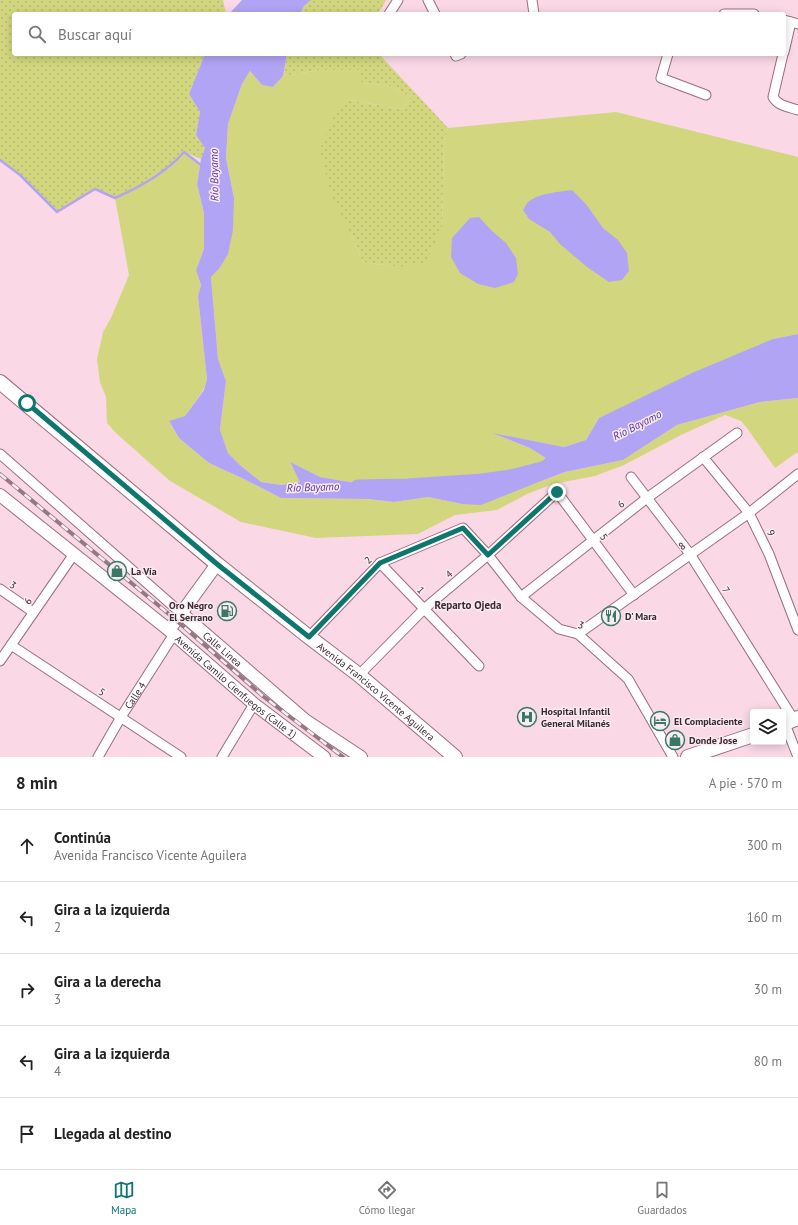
<!DOCTYPE html>
<html lang="es">
<meta charset="utf-8">
<style>
body{margin:0;font-family:"PT Sans",sans-serif;background:#f2f2f2;color:#222}
.controls{position:absolute;right:12px;bottom:12px;display:grid;overflow:hidden;border-radius:4px;box-shadow:0 2px 10px #0003}
.controls button{width:36px;height:36px;display:grid;place-items:center;padding:0;border:0;border-bottom:1px solid #e0e0e0;background:#fff;color:#222;font:20px sans-serif}
.stop{position:absolute;width:12px;height:12px;margin:-9px;border:3px solid #0f766e;border-radius:50%;background:#fff}
.stop.end{background:#0f766e;border-color:#fff;box-shadow:0 1px 4px #0008}
.list{margin:0;padding:0;list-style:none}
h2{display:flex;justify-content:space-between;align-items:center;height:52px;margin:0;padding:0 16px;font-size:17px}
h2 small{font-size:13px;font-weight:400;color:#767676}
.list li{display:grid;grid-template-columns:26px 1fr auto;gap:12px;align-items:center;box-sizing:border-box;height:72px;padding:0 16px;border-top:1px solid #e0e0e0}
.list b{display:block;font-size:15px;white-space:nowrap}
.list p{margin:0;font-size:13px;white-space:nowrap;color:#767676}
.list em{font-size:13px;font-style:normal;color:#767676}
.icon{flex:none;width:22px;height:22px;fill:none;stroke:currentColor;stroke-width:2;stroke-linecap:round;stroke-linejoin:round}
.map{position:relative;flex:none;width:798px;height:757px;overflow:hidden}
.search{position:absolute;background:#fff;box-shadow:0 2px 10px #0003;left:12px;right:12px;top:12px;height:44px;display:flex;align-items:center;gap:10px;box-sizing:border-box;padding:0 14px;border-radius:4px;color:#767676;font-size:15px}
.sheet{height:412px;background:#fff}
nav{display:flex;justify-content:space-around;align-items:center;box-sizing:border-box;height:56px;border-top:1px solid #e0e0e0;background:#fff;font-size:11px;color:#767676}
nav a{display:grid;justify-items:center;gap:2px}
nav .on{color:#0f766e}
.map>svg:first-child{display:block}
.grass{fill:#d2d77f}
.garden{fill:url(#garden-dots)}
.water{fill:#b2a4f5}
.lines{fill:none;stroke-linecap:round;stroke-linejoin:round}
.stream{stroke:#b2a4f5;stroke-width:2.5}
.river{stroke:#b2a4f5;stroke-width:15}
.street-casing{stroke:#9d6b81;stroke-width:11}
.secondary-casing{stroke:#9d6b81;stroke-width:14}
.primary-casing{stroke:#9d6b81;stroke-width:16}
.street{stroke:#fff;stroke-width:9}
.secondary{stroke:#fff;stroke-width:12}
.primary{stroke:#fff;stroke-width:14}
.rail-casing{stroke:#947984;stroke-width:4}
.rail{stroke:#f8ecf1;stroke-width:2.5;stroke-dasharray:8;stroke-linecap:butt}
.route{stroke:#0f766e;stroke-width:5}
.labels{text-anchor:middle;dominant-baseline:central;stroke-width:3;stroke-linejoin:round;paint-order:stroke}
.street-label{font-size:10px;fill:#3c2630;stroke:#f8ecf1}
.poi-label{font-size:10px;font-weight:bold;fill:#3c2630;stroke:#f8ecf1;text-anchor:start}
.water-label{font-size:11px;font-style:italic;fill:#5430a3;stroke:#f8ecf1}
.neighbourhood-label{font-size:11px;font-weight:bold;fill:#3c2630;stroke:#f8ecf1}
</style>
<div class="map">
<svg width="798" height="757" viewBox="0 0 798 757">
<defs>
<pattern id="garden-dots" width="8" height="8" patternUnits="userSpaceOnUse"><rect width="8" height="8" fill="#d2d77f"/><path d="M2 2h.1M6 6h.1" fill="none" stroke="#b5b86e" stroke-width="1.8" stroke-linecap="round"/></pattern>
</defs>
<rect width="100%" height="100%" fill="#fad8e6"/>
<g class="grass">
<polygon points="320,70 361,70 359,82 393,87 411,97 402,109 348,100 351,234 363,262 398,267 442,228 444,139 448,128 616,112 798,157 798,334 773,339 599,418 586,440 564,447 495,434 530,448 547,458 520,479 473,489 404,491 320,477 290,463 301,482 282,485 261,482 240,465 228,453 220,430 226,381 218,359 211,277 219,269 234,198 226,158 228,124 242,84 250,71 262,85 273,87 283,76"/>
<path d="M184 152 200 164 197 184 204 213V249L196 270 201 285 198 296 207 379 204 389 185 416 169 422 179 438 209 463 246 480 281 498 368 499 394 502 428 497 462 504 536 483 565 472 623 460 677 425 760 402 798 398V453H796L775 468 747 428 741 421 725 415 681 435 624 465 595 476 553 484 527 494 497 510 455 515 418 534 316 538 241 522 170 481 116 433 107 423 106 397 100 382 97 359 103 332 111 318 129 275 115 198C140 187 166 173 184 152Z"/>
</g>
<g class="garden">
<path d="M0 0H223L226 14H14V54H205L189 94 200 112 196 135 205 148 201 159 184 152C166 173 140 187 115 198L95 189 57 212 20 175 0 160Z"/>
<polygon points="311,0 386,0 378,14 300,14 304,6"/>
<polygon points="287,54 379,54 448,128 444,139 442,228 426,262 398,267 363,262 351,234 331,194 320,150 332,120 348,100 402,109 411,97 393,87 359,82 360,70 320,70 283,76"/>
</g>
<g class="water">
<polygon points="242,0 311,0 304,6 300,14 229,14"/>
<polygon points="205,54 287,54 283,76 273,87 262,85 250,71 242,84 228,124 226,158 234,198 233,230 228,254 219,269 211,277 218,359 226,381 220,430 228,453 240,465 261,482 282,485 300,482 290,462 320,477 404,491 473,489 520,479 546,458 530,448 492,433 564,447 586,440 599,418 692,373 773,339 798,334 798,398 760,402 677,425 623,460 565,472 536,483 481,505 462,504 428,497 394,502 368,499 281,498 246,480 209,463 179,438 169,421 185,416 204,390 207,379 198,296 201,285 196,270 204,249 204,213 197,184 201,159 205,148 196,135 200,112 189,94"/>
<path d="M572 190 586 204 603 228 618 240 627 253 629 271 622 280 609 282 587 267 560 244 550 232 529 219 523 210C525 207 526 204 528 202 539 193 558 192 572 190Z"/>
<polygon points="479,217 492,231 506,243 516,258 518,274 514,282 495,288 478,284 460,273 451,257 452,238 470,218"/>
</g>
<g class="lines">
<path class="stream" d="M0 160 20 175 57 212 95 189 115 198C140 187 166 173 184 152L201 165"/>
<polyline class="river" points="358,487 408,486 482,481 511,477 546,468"/>
<g class="street-casing">
<g id="street">
<polyline points="428,0 435,14"/>
<polyline points="532,0 534,14"/>
<polyline points="389,14 398,0"/>
<polyline points="724,14 754,14"/>
<polyline points="784,20 798,24"/>
<polyline points="784,52 791,22"/>
<polyline points="455,54 456,56 461,54"/>
<polyline points="668,54 661,78 706,95"/>
<path d="M783 54 773 97C778 106 789 107 798 110"/>
<polyline points="0,454 181,613"/>
<polyline points="703,457 749,513 769,554 798,630"/>
<polyline points="631,477 690,554 794,720"/>
<polyline points="380,563 479,666"/>
<polyline points="0,589 33,612"/>
<polyline points="521,597 647,498 737,433"/>
<polyline points="578,634 749,513 798,474"/>
<polyline points="309,637 380,563 463,528 488,555 521,597 559,629 578,634 628,679 673,757"/>
<polyline points="11,645 181,757"/>
<polyline points="0,661 74,554"/>
<polyline points="359,675 424,609 488,555 557,492 634,595"/>
<polyline points="785,724 798,757"/>
<path id="s1" d="M98 757 121 717 174 634"/>
<polyline points="222,757 254,704"/>
</g>
</g>
<g class="secondary-casing">
<g id="secondary">
<path id="s2" d="M0 495 169 630 254 704 324 757"/>
<path id="s3" d="M181 613 305 720 361 757"/>
<polyline points="169,630 217,564"/>
</g>
</g>
<g class="primary-casing">
<g id="primary">
<path id="s4" d="M0 382 217 564 309 637 359 675 455 757"/>
<polyline points="783,724 798,718"/>
<polyline points="688,757 753,735"/>
</g>
</g>
<use href="#street" class="street"/>
<use href="#secondary" class="secondary"/>
<use href="#primary" class="primary"/>
<g class="rail-casing">
<polyline id="rail" points="0,474 176,620 264,697 343,757"/>
</g>
<use href="#rail" class="rail"/>
</g>
<g class="lines">
<polyline class="route" points="27,403 217,564 309,637 380,563 463,528 488,555 557,492"/>
</g>
<defs>
<g id="shop-ring" transform="scale(1)"><circle r="9.5" fill="#f8ecf1" stroke="#3a7865" stroke-width="1.5"/><path d="M-5-2.5h2.3a2.7 3.5 0 0 1 5.4 0H5L5.5 6h-11ZM-1.5-2.5h3a1.5 2.3 0 0 0-3 0Z" fill="#3a7865"/></g>
<g id="fuel-ring" transform="scale(1)"><circle r="9.5" fill="#f8ecf1" stroke="#3a7865" stroke-width="1.5"/><path d="M-5.5-6h7V0h2V4h1.3V-2.5L3-4.5l.8-.8L6-3V5H2.5V1h-1V6h-7ZM-4.2-4.7v3.2H.2V-4.7Z" fill="#3a7865"/></g>
<g id="restaurant-ring" transform="scale(1)"><circle r="9.5" fill="#f8ecf1" stroke="#3a7865" stroke-width="1.5"/><path d="M-5-6h1v4h1v-4h1v4h1v-4h1v5L-1.5 .5V6h-2V.5L-5-1ZM5-6V6H3V1.5H1.5Q1.5-4 5-6Z" fill="#3a7865"/></g>
<g id="hospital-ring" transform="scale(1)"><circle r="9.5" fill="#f8ecf1" stroke="#3a7865" stroke-width="1.5"/><path d="M-5-5h3v3.5h4V-5h3V5h-3V1.5h-4V5h-3Z" fill="#3a7865"/></g>
<g id="hotel-ring" transform="scale(1)"><circle r="9.5" fill="#f8ecf1" stroke="#3a7865" stroke-width="1.5"/><path d="M-6-4.5h1.5V1H6V5H4.5V3h-9V5H-6ZM-4 0a1.8 1.8 0 1 1 3.6 0ZM.5 0V-2.5h3Q6-2.5 6 0Z" fill="#3a7865"/></g>
</defs>
<g fill-rule="evenodd">
<use href="#shop-ring" x="117" y="571"/>
<use href="#fuel-ring" x="227" y="611"/>
<use href="#restaurant-ring" x="611" y="616"/>
<use href="#hospital-ring" x="527" y="717"/>
<use href="#hotel-ring" x="660" y="721"/>
<use href="#shop-ring" x="675" y="740"/>
</g>
<g class="labels">
<g class="street-label">
<text transform="translate(621 504) rotate(-39)">6</text>
<text transform="translate(771 533) rotate(64)">9</text>
<text transform="translate(604 537) rotate(53)">5</text>
<text transform="translate(682 546) rotate(-36)">8</text>
<text transform="translate(368 560) rotate(-44)">2</text>
<text transform="translate(449 574) rotate(-40)">4</text>
<text transform="translate(13 585) rotate(36)">3</text>
<text transform="translate(421 590) rotate(46)">1</text>
<text transform="translate(726 590) rotate(58)">7</text>
<text transform="translate(28 601) rotate(-55)">6</text>
<text transform="translate(581 625) rotate(26)">3</text>
<text stroke="none"><textPath href="#s3" startOffset="55">Calle Linea</textPath></text>
<text stroke="none"><textPath href="#s2" startOffset="304">Avenida Camilo Cienfuegos (Calle 1)</textPath></text>
<text stroke="none"><textPath href="#s4" startOffset="487">Avenida Francisco Vicente Aguilera</textPath></text>
<text transform="translate(102 692) rotate(33)">5</text>
<text stroke="none"><textPath href="#s1" startOffset="72">Calle 4</textPath></text>
</g>
<g class="poi-label">
<text x="131" y="571">La Vía</text>
<text x="213" y="605" text-anchor="end">Oro Negro<tspan x="213" dy="12">El Serrano</tspan></text>
<text x="625" y="616">D' Mara</text>
<text x="541" y="711">Hospital Infantil<tspan x="541" dy="12">General Milanés</tspan></text>
<text x="674" y="721">El Complaciente</text>
<text x="689" y="740">Donde Jose</text>
</g>
<g class="water-label">
<text transform="translate(214 175) rotate(-91)">Río Bayamo</text>
<text transform="translate(637 425) rotate(-27)">Río Bayamo</text>
<text transform="translate(313 487) rotate(-2)">Río Bayamo</text>
</g>
<g class="neighbourhood-label">
<text x="468" y="605">Reparto Ojeda</text>
</g>
</g>
</svg>
<div class="controls">
<button><svg class="icon" aria-label="layers" viewBox="0 0 24 24"><path d="M12 4l9 5-9 5-9-5zM3 14l9 5 9-5"/></svg></button>
</div>
<div class="stop" style="left:27px;top:403px"></div>
<div class="stop end" style="left:557px;top:492px"></div>
<div class="search"><svg class="icon" aria-label="search" viewBox="0 0 24 24"><circle cx="10" cy="10" r="6"/><path d="M15 15l6 6"/></svg>Buscar aquí</div>
</div>
<section class="sheet">
<h2>8 min<small>A pie · 570 m</small></h2>
<ul class="list">
<li><svg class="icon" aria-label="ahead" viewBox="0 0 24 24"><path d="M12 20V5M6 11l6-6 6 6"/></svg><div><b>Continúa</b><p>Avenida Francisco Vicente Aguilera</p></div><em>300 m</em></li>
<li><svg class="icon" aria-label="left" viewBox="0 0 24 24"><path d="M17 20v-9H6M10 6l-5 5 5 5"/></svg><div><b>Gira a la izquierda</b><p>2</p></div><em>160 m</em></li>
<li><svg class="icon" aria-label="right" viewBox="0 0 24 24"><path d="M7 20v-9h11M14 6l5 5-5 5"/></svg><div><b>Gira a la derecha</b><p>3</p></div><em>30 m</em></li>
<li><svg class="icon" aria-label="left" viewBox="0 0 24 24"><path d="M17 20v-9H6M10 6l-5 5 5 5"/></svg><div><b>Gira a la izquierda</b><p>4</p></div><em>80 m</em></li>
<li><svg class="icon" aria-label="arrive" viewBox="0 0 24 24"><path d="M6 21V4h12l-3 4 3 4H6"/></svg><div><b>Llegada al destino</b></div></li>
</ul>
</section>
<nav>
<a class="on"><svg class="icon" aria-label="map" viewBox="0 0 24 24"><path d="M3 6l6-2 6 2 6-2v14l-6 2-6-2-6 2zM9 4v14M15 6v14"/></svg>Mapa</a>
<a><svg class="icon" aria-label="directions" viewBox="0 0 24 24"><path d="M12 3l9 9-9 9-9-9zM9 14v-3h6M13 9l2 2-2 2"/></svg>Cómo llegar</a>
<a><svg class="icon" aria-label="saved" viewBox="0 0 24 24"><path d="M7 4h10v16l-5-4-5 4z"/></svg>Guardados</a>
</nav>
